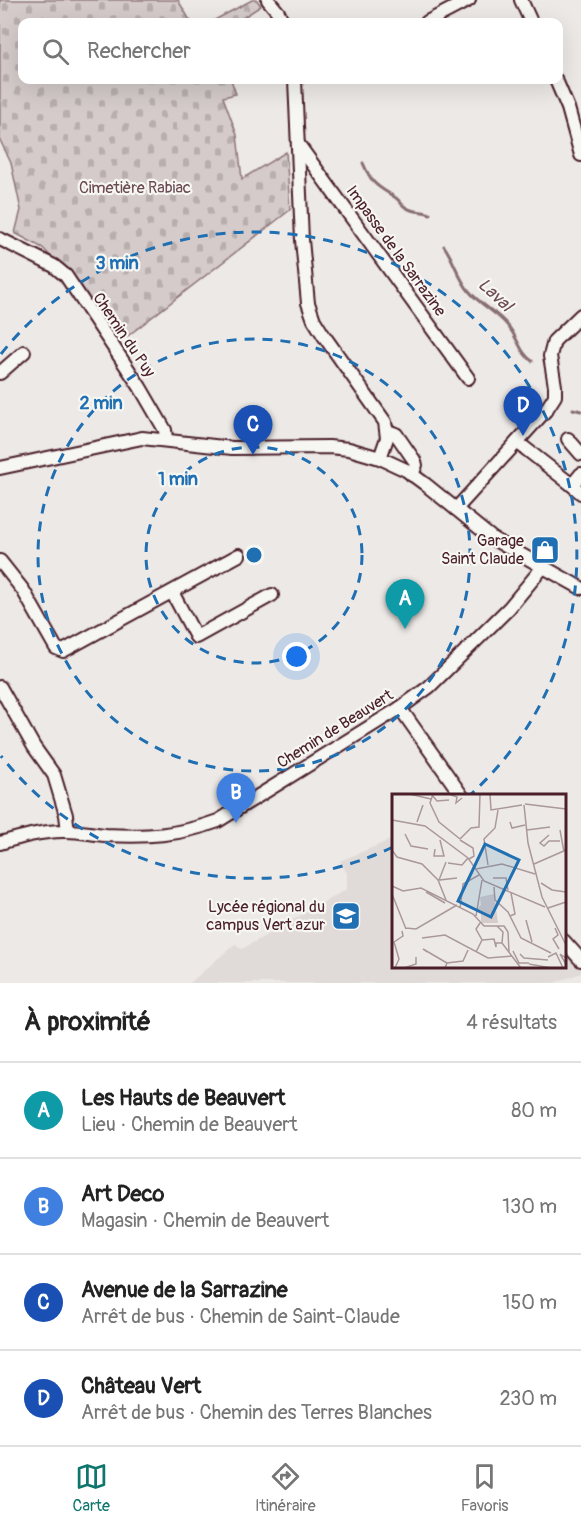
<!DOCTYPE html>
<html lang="fr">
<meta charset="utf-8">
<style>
body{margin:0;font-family:Pangolin,sans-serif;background:#f2f2f2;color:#222}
.you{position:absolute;left:297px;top:657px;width:21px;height:21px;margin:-15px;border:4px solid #fff;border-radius:50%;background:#1a73e8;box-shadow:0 0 0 9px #1a73e833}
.badge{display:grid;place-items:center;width:39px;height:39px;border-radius:50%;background:#0f766e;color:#fff;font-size:20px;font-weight:700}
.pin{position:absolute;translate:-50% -50px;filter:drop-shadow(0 2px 3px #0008)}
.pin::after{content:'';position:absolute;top:32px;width:21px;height:18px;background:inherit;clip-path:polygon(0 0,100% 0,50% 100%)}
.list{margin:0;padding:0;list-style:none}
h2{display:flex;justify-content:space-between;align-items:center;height:78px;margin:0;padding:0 24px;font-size:26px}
h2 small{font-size:20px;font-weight:400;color:#767676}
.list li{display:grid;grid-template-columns:39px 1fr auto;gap:18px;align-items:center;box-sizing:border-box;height:96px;padding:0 24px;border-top:2px solid #e0e0e0}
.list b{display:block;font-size:22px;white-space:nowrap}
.list p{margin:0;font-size:20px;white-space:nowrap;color:#767676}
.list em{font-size:20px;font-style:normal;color:#767676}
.icon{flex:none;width:33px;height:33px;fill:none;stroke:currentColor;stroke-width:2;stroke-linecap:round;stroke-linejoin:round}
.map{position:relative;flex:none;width:581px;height:983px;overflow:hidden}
.search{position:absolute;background:#fff;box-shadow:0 6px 24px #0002;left:18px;right:18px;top:18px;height:66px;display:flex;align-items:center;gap:15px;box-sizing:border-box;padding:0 21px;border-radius:12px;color:#767676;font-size:22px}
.sheet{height:462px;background:#fff}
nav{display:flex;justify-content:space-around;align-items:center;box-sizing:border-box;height:84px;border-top:2px solid #e0e0e0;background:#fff;font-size:16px;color:#767676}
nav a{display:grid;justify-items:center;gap:3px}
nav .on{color:#0f766e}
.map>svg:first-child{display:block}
.built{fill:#e0dad8}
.cemetery{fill:url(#cemetery-stones);stroke:#8f757a;stroke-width:1.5}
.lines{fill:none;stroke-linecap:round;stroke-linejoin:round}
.stream{stroke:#886e73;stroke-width:3}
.minor-casing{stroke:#4a1f2b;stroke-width:16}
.minor{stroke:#f6f6f2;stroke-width:12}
.ring{fill:none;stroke:#1f6fb2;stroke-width:3;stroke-dasharray:10 8}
.labels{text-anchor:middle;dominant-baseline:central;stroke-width:4.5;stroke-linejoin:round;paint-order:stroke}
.park-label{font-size:16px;fill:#6c4a53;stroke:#f6f6f2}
.street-label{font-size:16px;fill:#4a1f2b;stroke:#f6f6f2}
.poi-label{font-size:16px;fill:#4a1f2b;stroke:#f6f6f2;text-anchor:end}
.water-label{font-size:18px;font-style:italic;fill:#6e4d55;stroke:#f6f6f2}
.inset-road{fill:none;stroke:#ab989b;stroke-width:1.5}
.view{fill:#1f6fb2;fill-opacity:0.15;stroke:#1f6fb2;stroke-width:3}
.inset-edge{fill:none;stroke:#4a1f2b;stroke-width:3}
.centre{fill:#1f6fb2;stroke:#f6f6f2;stroke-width:3}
.ring-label{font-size:18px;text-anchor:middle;font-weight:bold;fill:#1f6fb2;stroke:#f6f6f2;stroke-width:4.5;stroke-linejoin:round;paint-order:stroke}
</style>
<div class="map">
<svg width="581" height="983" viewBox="0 0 581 983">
<defs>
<pattern id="cemetery-stones" width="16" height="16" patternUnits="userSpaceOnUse" patternTransform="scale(1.5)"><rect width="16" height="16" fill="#d4cbca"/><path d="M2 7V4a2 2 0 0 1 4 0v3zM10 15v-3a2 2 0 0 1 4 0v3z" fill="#b8aeae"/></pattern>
</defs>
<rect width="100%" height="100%" fill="#ece9e6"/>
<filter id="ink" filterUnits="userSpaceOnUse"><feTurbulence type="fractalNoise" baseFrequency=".0167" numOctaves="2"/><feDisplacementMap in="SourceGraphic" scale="12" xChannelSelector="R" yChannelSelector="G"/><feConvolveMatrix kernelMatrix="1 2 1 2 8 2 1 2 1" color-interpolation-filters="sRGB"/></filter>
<g filter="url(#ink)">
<polygon class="built" points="393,839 394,966 564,966 565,950 581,968 581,973 554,983 190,983 235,944 242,949 347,889 347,873 340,861"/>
<g class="cemetery">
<polygon points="0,0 178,0 191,22 22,22 22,80 231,80 236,94 223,97 237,135 242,179 286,152 290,210 125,338 43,248 15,233 21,210 11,163 0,140"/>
<polygon points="252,0 257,0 261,6 236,22 211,22"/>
</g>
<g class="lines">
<g class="stream">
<path d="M363 163C373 186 376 185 396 198 400 201 402 206 407 208 414 213 422 210 430 214"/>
<path d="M444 246C454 260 458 278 469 291 480 305 497 312 508 326 518 338 520 353 532 361"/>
<polyline points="573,409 581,411"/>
</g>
<g class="minor-casing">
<g id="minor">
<polyline points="268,0 278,12 283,22"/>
<polyline points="521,0 531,22"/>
<polyline points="427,22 469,0"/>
<polyline points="295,80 302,240 308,303 314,320 324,336 385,422 387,438 380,458"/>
<polyline points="556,80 568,108 581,155"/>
<polyline points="298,144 468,378"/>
<polyline points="0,239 54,266 66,276 140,387 165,430 166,439"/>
<polyline points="0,373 24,352"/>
<polyline points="388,431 396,434 414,460 416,465 412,475"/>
<polyline points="568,439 581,454"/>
<polyline points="517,442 572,485 581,474"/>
<polyline points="0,468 142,438 232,448 329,447 349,449 380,458 406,470 425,484 493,539 581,588"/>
<polyline points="572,485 581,493"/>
<polyline points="456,509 546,410 555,396 555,386 550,356 554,341 581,315"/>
<polyline points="0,561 23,590 56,648 63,651 239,555"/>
<polyline points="172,592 196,637 272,595"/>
<polyline points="0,687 34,747 54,775 66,815 68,831"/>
<polyline points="400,708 462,796"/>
<path d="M0 843C21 837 42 831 63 831 77 830 91 834 105 835 147 837 177 836 218 821L400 708 429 687 509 608 543 567"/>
<polyline points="564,941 581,960"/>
</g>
</g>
<use href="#minor" class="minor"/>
</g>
</g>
<g class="ring">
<circle cx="254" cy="555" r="108"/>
<circle cx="254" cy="555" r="216"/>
<path d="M393 847A323 323 0 0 1 1 756M1 354A323 323 0 1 1 470 795"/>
</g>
<defs>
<g id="shop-square" transform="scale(1.5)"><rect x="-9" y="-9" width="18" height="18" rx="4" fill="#1f6fb2" stroke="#f6f6f2"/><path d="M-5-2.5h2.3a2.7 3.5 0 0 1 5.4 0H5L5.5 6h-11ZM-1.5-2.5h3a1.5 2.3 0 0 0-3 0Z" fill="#fff"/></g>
<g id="school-square" transform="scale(1.5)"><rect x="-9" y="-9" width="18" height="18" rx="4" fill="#1f6fb2" stroke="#f6f6f2"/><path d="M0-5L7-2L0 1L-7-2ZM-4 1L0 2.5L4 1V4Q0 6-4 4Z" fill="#fff"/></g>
</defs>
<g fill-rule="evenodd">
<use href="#shop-square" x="545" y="550"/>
<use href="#school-square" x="346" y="916"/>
</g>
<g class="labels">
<g class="park-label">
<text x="135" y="188">Cimetière Rabiac</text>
</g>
<g class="street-label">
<text transform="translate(396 251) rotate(54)">Impasse de la Sarrazine</text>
<text transform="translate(124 335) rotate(56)">Chemin du Puy</text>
<text transform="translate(335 729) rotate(-32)">Chemin de Beauvert</text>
</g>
<g class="poi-label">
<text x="524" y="541">Garage<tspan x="524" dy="18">Saint Claude</tspan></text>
<text x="325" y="907">Lycée régional du<tspan x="325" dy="18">campus Vert azur</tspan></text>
</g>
<g class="water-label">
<text transform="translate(495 295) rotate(43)">Laval</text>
</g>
</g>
<g transform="translate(392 794)">
<rect width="174" height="174" fill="#ece9e6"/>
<path d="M102 100 106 129H89V116H84L89 111 88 103Z" fill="#d4cbca"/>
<path class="inset-road" d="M17 0 39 5M41 0 38 9 47 28 68 45M57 0 65 3 64 9 70 4M98 0 99 16 130 11M40 1 45 7 57 6M133 10 174 15M132 11 136 49 150 103 174 151M0 26 33 32 76 64 92 87 153 113M25 28 31 11M118 28 120 34 133 31M135 36 158 33M168 36 172 58M13 40 19 52 36 55M157 41 148 49 152 52 157 47H168M68 45 79 34 87 33 88 0M68 46 81 54 82 62 77 65M43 55 42 62H52L48 46M0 56 5 63 30 70 46 86 54 106M54 68 47 86 65 84M56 69 70 71 76 64M142 70 174 56M96 71 92 45 103 34 106 16M84 75 110 70 143 80M101 84H114L116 96M149 89 160 96 174 98M0 92 11 97 29 94 81 120 92 132H112L116 138 117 158M102 93 103 106 116 118 129 144 159 159M34 98 53 109M0 100 14 135M156 114 174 108M68 115 71 90 87 81M84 122 90 86M118 122 123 120 119 99M134 126 140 148M105 132 111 138 110 149 129 174M14 134 24 135 65 111M163 134 166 141 161 145 167 155M30 144 53 141 96 164 120 162M90 146 102 145 104 153V149H110M121 157 127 169H137M35 158 31 155 55 169M84 158 90 146 84 135 88 129M128 160 132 164 156 166M156 163 164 159 171 174M174 164 168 160 174 170M137 170 159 174M3 174 7 165 2 148 11 142 10 137M12 174 24 170V163M53 174 55 169 71 167 76 156"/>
<path class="view" d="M93 50 127 66 99 123 66 107Z"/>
<rect width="174" height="174" class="inset-edge"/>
</g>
<circle cx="254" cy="555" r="9" class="centre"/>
<g class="ring-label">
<text x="117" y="269">3 min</text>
<text x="101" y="409">2 min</text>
<text x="178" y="485">1 min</text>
</g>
</svg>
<div class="you"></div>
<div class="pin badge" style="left:405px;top:629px;background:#0f9aa8">A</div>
<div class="pin badge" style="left:236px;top:823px;background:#3f7fe0">B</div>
<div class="pin badge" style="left:253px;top:455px;background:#1a4fb4">C</div>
<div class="pin badge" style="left:523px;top:436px;background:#1a4fb4">D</div>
<div class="search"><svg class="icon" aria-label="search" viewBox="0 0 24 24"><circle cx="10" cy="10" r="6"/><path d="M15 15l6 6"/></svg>Rechercher</div>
</div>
<section class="sheet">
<h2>À proximité<small>4 résultats</small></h2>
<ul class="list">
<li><span class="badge" style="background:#0f9aa8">A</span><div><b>Les Hauts de Beauvert</b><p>Lieu · Chemin de Beauvert</p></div><em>80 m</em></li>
<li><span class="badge" style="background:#3f7fe0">B</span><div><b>Art Deco</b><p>Magasin · Chemin de Beauvert</p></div><em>130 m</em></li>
<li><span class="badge" style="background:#1a4fb4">C</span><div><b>Avenue de la Sarrazine</b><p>Arrêt de bus · Chemin de Saint-Claude</p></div><em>150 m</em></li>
<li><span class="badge" style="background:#1a4fb4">D</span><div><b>Château Vert</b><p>Arrêt de bus · Chemin des Terres Blanches</p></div><em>230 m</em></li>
</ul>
</section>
<nav>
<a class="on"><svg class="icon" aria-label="map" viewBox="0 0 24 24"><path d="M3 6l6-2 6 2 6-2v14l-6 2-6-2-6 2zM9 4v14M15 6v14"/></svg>Carte</a>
<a><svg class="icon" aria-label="directions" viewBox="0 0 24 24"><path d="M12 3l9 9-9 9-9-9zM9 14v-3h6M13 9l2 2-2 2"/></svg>Itinéraire</a>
<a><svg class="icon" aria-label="saved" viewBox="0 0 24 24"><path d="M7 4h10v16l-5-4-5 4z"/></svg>Favoris</a>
</nav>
